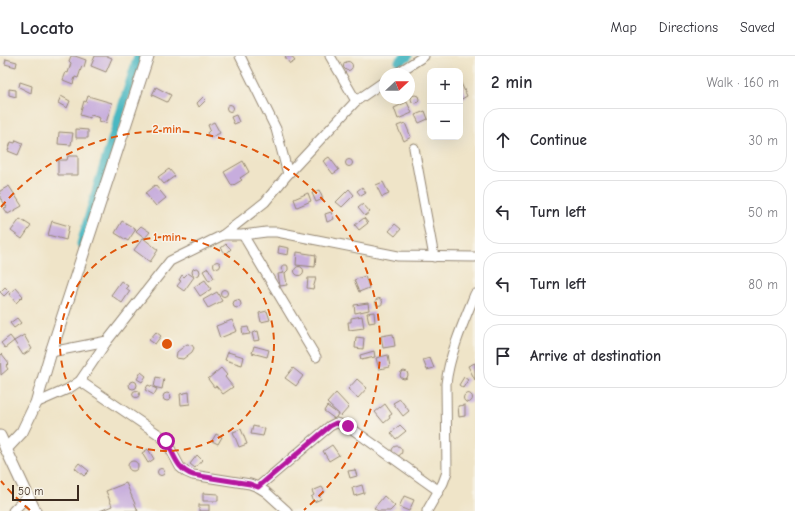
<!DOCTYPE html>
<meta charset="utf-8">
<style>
body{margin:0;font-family:"Comic Neue",sans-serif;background:#f7f7f7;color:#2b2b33}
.controls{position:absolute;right:12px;top:12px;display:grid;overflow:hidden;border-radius:8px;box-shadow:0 4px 16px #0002}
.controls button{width:36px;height:36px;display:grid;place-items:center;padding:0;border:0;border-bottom:1px solid #e1e1e2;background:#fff;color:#2b2b33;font:20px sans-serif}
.compass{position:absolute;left:379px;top:12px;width:36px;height:36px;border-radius:50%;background:#fff;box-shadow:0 4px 16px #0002;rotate:68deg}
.scale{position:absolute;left:12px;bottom:10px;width:67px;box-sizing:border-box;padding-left:4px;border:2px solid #3b2a1e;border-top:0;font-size:11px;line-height:14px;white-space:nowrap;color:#3b2a1e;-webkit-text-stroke:3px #f7f3e8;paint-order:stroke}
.stop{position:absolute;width:12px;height:12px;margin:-9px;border:3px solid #b5179e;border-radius:50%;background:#fff}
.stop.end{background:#b5179e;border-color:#fff;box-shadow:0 1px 4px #0008}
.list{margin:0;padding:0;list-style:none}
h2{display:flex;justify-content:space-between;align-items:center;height:52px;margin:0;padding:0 16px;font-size:17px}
h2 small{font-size:13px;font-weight:400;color:#7c7c81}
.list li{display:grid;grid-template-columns:26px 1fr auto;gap:12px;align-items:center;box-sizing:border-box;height:64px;margin:0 8px 8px;padding:0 8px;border:1px solid #e1e1e2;border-radius:16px}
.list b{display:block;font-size:15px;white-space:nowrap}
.list em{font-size:13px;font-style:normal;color:#7c7c81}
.icon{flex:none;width:22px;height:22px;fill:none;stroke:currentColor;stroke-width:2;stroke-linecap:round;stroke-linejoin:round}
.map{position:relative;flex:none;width:475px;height:455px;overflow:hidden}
header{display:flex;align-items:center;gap:24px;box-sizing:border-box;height:56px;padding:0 20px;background:#fff;border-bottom:1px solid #e1e1e2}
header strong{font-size:19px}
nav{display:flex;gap:22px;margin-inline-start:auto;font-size:14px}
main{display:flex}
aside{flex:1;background:#fff}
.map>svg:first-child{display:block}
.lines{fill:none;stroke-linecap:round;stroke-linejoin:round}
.canal{stroke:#4ab8c2;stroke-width:9}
.building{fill:#c7addd}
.minor-casing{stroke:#958773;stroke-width:11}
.tertiary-casing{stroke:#958773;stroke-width:13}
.minor{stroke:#fff;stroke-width:9}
.tertiary{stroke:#fff;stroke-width:11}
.route{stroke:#b5179e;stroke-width:5}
.ring{fill:none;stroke:#df570d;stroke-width:2;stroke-dasharray:7 5}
.centre{fill:#df570d;stroke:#f7f3e8;stroke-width:2}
.ring-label{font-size:12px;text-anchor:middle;font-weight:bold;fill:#df570d;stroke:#f7f3e8;stroke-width:3;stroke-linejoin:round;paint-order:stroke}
</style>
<header>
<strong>Locato</strong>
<nav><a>Map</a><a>Directions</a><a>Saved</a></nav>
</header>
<main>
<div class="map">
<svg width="475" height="455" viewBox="0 0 475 455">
<rect width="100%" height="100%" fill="#f7f3e8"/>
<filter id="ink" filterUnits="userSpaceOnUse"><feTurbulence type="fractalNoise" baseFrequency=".025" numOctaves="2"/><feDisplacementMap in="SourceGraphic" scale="8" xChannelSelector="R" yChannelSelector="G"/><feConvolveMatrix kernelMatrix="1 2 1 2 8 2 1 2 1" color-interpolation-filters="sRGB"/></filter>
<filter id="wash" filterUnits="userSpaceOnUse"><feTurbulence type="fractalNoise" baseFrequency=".012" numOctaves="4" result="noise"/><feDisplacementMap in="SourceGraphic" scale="16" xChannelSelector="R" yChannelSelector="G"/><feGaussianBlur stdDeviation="0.9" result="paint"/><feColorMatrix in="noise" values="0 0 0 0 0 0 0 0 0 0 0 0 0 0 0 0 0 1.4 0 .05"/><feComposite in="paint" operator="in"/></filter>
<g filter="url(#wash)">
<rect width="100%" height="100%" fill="#efe4c8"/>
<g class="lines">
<g class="canal">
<polyline points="399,5 408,0"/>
<polyline points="81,188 99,125 138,0"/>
</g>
</g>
<g id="blocks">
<g class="building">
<polygon points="71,0 75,0 86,4 84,11 82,10 78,22 75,21 73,28 63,24 66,16 68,17 71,7 69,5"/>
<polygon points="95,0 107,0 112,2 106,16 91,10"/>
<polygon points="286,0 291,0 295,5 290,8 285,1"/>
<polygon points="6,3 17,6 16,11 5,8"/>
<circle cx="348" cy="10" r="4.5"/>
<polygon points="460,25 467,40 460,44"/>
<polygon points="20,26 32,30 31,37 19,31"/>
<polygon points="156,31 171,39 167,46 152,39"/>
<polygon points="9,33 16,34 16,41 9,39"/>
<circle cx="415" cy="43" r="4"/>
<polygon points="61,40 70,45 67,52 58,47"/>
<polygon points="88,40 112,47 106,67 99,65 100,62 91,59 90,62 80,59 84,45 86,46"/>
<polygon points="203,41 206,44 199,51 197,47"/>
<polygon points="407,46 412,57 398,63 394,52"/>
<circle cx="230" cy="52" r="3.5"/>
<polygon points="425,55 428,63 419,67 415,59"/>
<polygon points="236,59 239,66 234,68 231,61"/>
<polygon points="214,66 220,77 210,82 207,77 210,74 208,69"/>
<polygon points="405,67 411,81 404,85 397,70"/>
<polygon points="76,73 88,74 88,82 76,82"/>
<polygon points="59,76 73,77 71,89 58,88"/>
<polygon points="16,84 23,87 18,99 8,95 11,86 15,87"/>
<polygon points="68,100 78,100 78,119 58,119 58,104 67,104"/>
<polygon points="329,101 339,114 333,118 323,105"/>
<circle cx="349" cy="107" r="3.5"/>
<polygon points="243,105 249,116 240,122 242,124 232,130 224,116"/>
<polygon points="169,113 175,120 164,128 158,121"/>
<polygon points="383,126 389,138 382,141 376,129"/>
<polygon points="155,129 166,142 156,150 145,137"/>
<polygon points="9,130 22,150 8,158 4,152 7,151 1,143 0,143 0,135"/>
<polygon points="362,131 366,137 361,140 357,135"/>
<polygon points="349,133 354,139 342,151 336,146"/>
<polygon points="319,134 323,143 316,146 312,137"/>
<polygon points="308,137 311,145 297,151 294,143"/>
<polygon points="363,148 370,156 365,160 358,152"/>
<polygon points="331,156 334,163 327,166 325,158"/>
<polygon points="364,162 368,167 359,174 355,169"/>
<polygon points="20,163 31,170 22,183 11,175"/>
<polygon points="52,165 69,170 66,184 48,179"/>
<polygon points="122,165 136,173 128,185 115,177"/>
<polygon points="395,168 401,173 395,180 389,175"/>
<polygon points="141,170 150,176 145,182 136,175"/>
<polygon points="143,182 158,194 150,206 134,194"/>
<polygon points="226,188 231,193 226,198 221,192"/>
<polygon points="279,190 289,192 288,199 278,197"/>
<polygon points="297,196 316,199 315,211 296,209"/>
<circle cx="217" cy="209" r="3.5"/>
<polygon points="283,209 287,209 288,211 288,214 285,217 287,229 280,230 278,218 284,217 281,213"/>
<circle cx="299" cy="215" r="4.5"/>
<circle cx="196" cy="216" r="4"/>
<polygon points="208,212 214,222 209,225 203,215"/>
<polygon points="188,217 194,221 184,235 177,230 181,225 179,224 182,219 184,221"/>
<polygon points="365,220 369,232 359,236 354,224"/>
<polygon points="308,222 316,222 313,233 307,232"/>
<polygon points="205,224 211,233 200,240 194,231"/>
<polygon points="121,225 128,230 126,232 130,235 122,247 111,239"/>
<polygon points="5,231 9,235 4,240 0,236"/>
<polygon points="16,232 23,240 16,247 9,238"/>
<circle cx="224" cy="237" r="3.5"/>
<polygon points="217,236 222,245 208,252 203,244"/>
<circle cx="379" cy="246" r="3.5"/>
<circle cx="237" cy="248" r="4"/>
<polygon points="368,247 369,254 355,257 354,249"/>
<polygon points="267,255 270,264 261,266 259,257"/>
<polygon points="374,256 375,266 369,267 367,257"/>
<polygon points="362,260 364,272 349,274 348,266 351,266 351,262"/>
<polygon points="17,262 21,267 14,272 10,267"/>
<polygon points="232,264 237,275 220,282 216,270"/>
<polygon points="248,271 250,278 243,279 242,272"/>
<polygon points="258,275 260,284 254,285 252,277"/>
<polygon points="156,276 161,280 155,288 149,284"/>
<polygon points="393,278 395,290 383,292 381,280"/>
<polygon points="24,279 32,293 23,299 14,285"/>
<polygon points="10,280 14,285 5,292 1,287"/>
<polygon points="356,281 364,282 363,293 355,292"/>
<polygon points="187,288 192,289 194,292 192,296 183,303 176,302 177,296"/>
<polygon points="254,290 269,294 267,301 252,297"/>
<polygon points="374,295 375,301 361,304 360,299"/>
<polygon points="228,296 244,301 242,309 225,304"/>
<polygon points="2,298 9,307 6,310 8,313 1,319 0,300"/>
<polygon points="388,299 390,311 379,313 376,302"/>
<polygon points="430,302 434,312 427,314 423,304"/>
<polygon points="475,307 475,324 468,310"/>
<polygon points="221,312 227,319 225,321 233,331 223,338 216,330 214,331 208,323"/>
<polygon points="293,312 303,320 296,330 285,322"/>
<circle cx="404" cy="319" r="4"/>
<polygon points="141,316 146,320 142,326 137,323"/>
<polygon points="156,321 164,323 162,333 154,331"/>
<polygon points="464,321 468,324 463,332 459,329"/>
<polygon points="357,323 367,332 358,342 348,333"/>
<circle cx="133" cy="329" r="4"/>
<polygon points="148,329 157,333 154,339 145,334"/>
<circle cx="136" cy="338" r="3.5"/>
<polygon points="189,336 190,348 181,349 180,338"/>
<circle cx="167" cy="341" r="4"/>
<polygon points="336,337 349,351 341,360 327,347"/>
<circle cx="468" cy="342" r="4.5"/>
<polygon points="400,343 409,355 403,360 393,347"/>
<polygon points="385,348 392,358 389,360 390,362 384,367 375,356"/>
<polygon points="465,349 465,360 459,361 458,350"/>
<polygon points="327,350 338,358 335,363 324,355"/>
<polygon points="400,369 406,375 396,383 391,377"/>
<polygon points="253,370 265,373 263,380 251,378"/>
<polygon points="241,373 247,388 239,391 233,376"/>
<polygon points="216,378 222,381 218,388 212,385"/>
<polygon points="332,389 339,399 329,405 323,395"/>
<circle cx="397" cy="395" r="5"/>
<polygon points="148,393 154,403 148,407 142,397"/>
<polygon points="197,399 202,404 195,412 190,408"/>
<circle cx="133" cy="410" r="5"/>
<polygon points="79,407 89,415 84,420 75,412"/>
<circle cx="161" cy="416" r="3.5"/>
<polygon points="355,414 357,420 350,422 348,415"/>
<polygon points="126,427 138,455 100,455 112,450 106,435"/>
<polygon points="362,429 364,437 354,440 352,432"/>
<polygon points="322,431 325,436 319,439 321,443 314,446 311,441 314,439 312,435"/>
<polygon points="203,437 218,438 218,445 203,445"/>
<polygon points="384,440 395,450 390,455 378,455 374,452"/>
<polygon points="404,440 414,444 409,455 399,451"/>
<rect x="199" y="449" width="10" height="6"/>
</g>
</g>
</g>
<g filter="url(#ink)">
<use href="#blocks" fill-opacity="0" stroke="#958773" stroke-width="1"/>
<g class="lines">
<g class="minor-casing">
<g id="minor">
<polyline points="330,0 356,45"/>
<polyline points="396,18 424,0"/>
<polyline points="414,92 434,201"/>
<polyline points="288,118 356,45 385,25"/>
<polyline points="223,179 265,146 288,118 276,73 240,0"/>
<polyline points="243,179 316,301"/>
<polyline points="51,296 107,285"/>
<polyline points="80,325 158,378 166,385 180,411 186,416 193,419 250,428 258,431 266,436 287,455"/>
<polyline points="36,347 68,333 80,325 107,285 170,205 223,179 243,179 266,176 277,176 398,200 475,201"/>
<polyline points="258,431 330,370 336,367 348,370 439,435"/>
<polyline points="13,455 28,440"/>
<path d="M427 455 443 427 447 416 446 328C449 299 464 265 475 238"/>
</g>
</g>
<g class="tertiary-casing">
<g id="tertiary">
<polyline points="0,380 35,455"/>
<polyline points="6,393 22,376 36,347 51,296 148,0"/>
</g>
</g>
<use href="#minor" class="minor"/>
<use href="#tertiary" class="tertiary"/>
</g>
</g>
<g class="lines" filter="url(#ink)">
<path class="route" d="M166 385C175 399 176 413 193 419L250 428 258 431 330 370 336 367 348 370"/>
</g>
<g class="ring">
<circle cx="167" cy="288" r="107"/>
<path d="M30 454A215 215 0 0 1 1 425M1 151A215 215 0 1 1 304 454"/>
</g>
<circle cx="167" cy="288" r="6" class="centre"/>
<g class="ring-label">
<text x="167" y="77">2 min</text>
<text x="167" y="185">1 min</text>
</g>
</svg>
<div class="controls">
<button>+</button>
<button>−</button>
</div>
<svg class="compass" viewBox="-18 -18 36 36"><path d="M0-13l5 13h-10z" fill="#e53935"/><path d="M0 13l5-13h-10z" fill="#7c7c81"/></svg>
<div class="scale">50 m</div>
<div class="stop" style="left:166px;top:385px"></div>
<div class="stop end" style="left:348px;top:370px"></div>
</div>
<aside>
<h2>2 min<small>Walk · 160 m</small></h2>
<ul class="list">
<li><svg class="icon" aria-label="ahead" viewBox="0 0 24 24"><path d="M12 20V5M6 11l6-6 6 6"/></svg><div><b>Continue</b></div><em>30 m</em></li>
<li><svg class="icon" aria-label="left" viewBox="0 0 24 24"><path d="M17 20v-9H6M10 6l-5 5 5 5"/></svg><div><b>Turn left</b></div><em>50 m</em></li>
<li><svg class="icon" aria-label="left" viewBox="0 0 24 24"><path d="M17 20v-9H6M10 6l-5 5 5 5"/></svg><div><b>Turn left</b></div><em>80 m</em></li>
<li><svg class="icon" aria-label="arrive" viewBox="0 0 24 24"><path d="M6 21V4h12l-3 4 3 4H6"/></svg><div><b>Arrive at destination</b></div></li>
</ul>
</aside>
</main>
